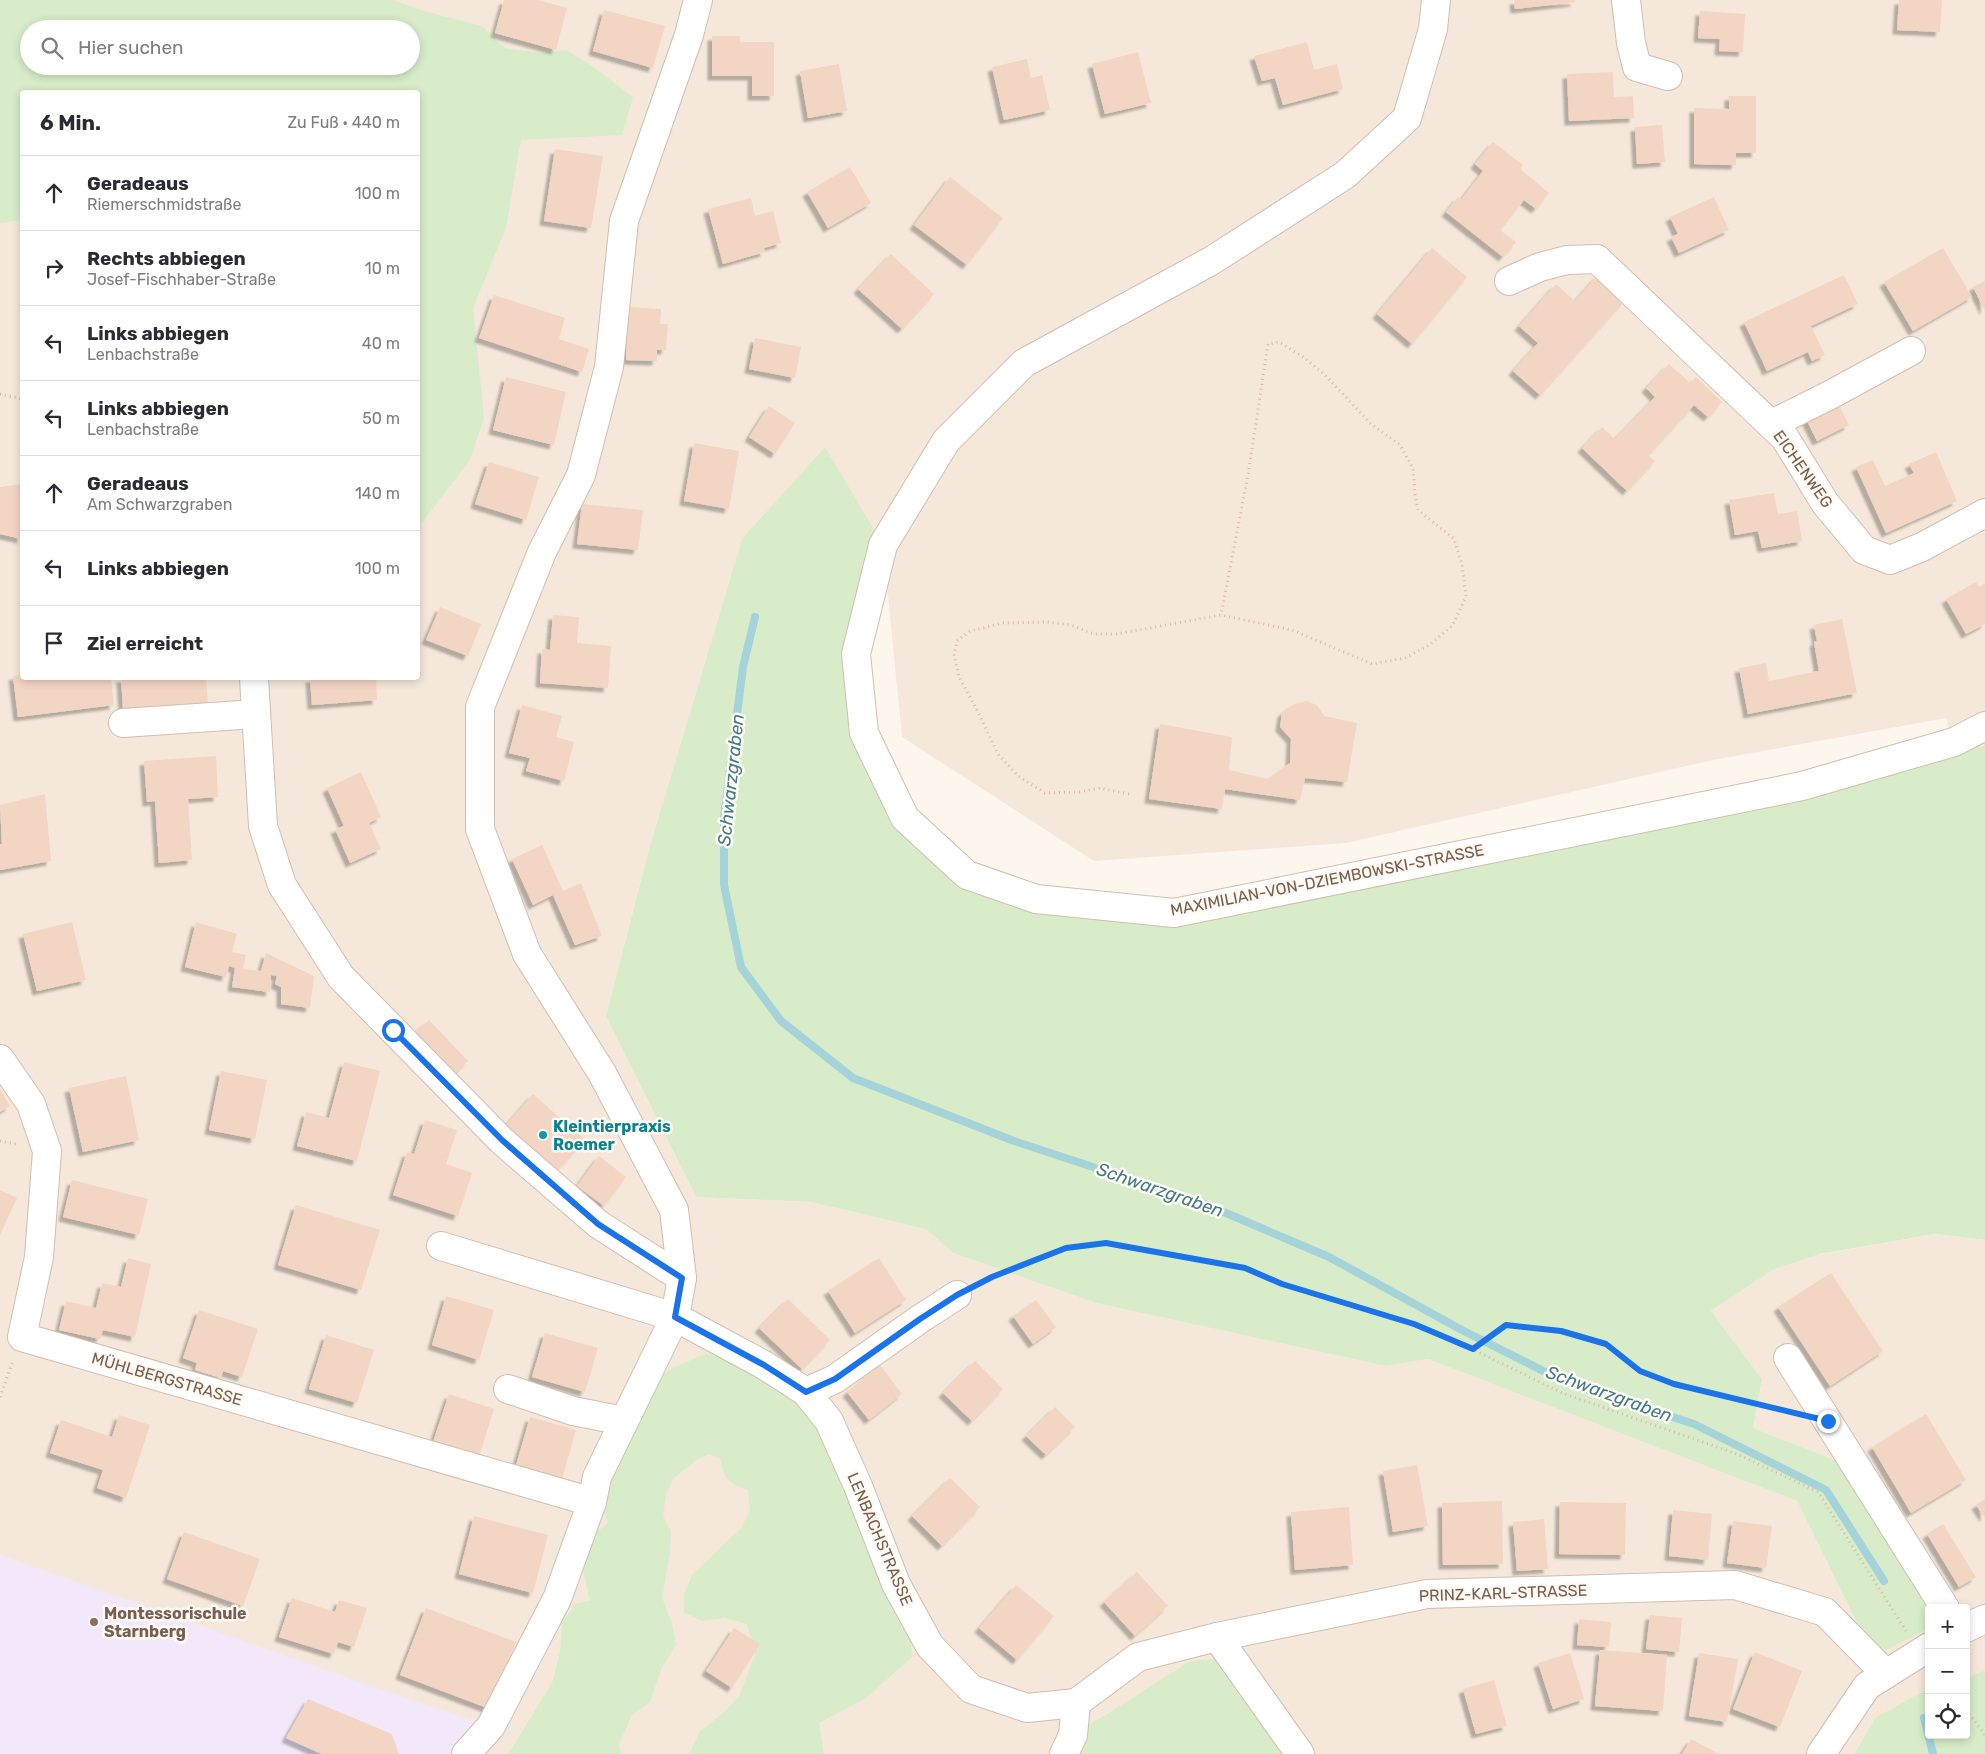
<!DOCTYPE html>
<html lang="de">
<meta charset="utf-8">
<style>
body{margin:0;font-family:Rubik,sans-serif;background:#f2f2f3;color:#2b2b33}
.controls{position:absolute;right:15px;bottom:15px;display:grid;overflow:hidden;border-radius:5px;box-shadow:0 2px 8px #0003}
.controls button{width:45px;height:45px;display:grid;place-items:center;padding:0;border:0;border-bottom:1px solid #e1e1e2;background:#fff;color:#2b2b33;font:25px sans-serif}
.stop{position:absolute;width:15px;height:15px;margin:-11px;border:4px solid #1a73e8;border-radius:50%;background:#fff}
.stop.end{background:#1a73e8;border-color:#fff;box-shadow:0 1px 5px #0008}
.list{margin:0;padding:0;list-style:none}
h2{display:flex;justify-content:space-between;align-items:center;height:65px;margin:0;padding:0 20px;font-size:21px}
h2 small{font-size:16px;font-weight:400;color:#7c7c81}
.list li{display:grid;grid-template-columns:32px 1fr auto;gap:15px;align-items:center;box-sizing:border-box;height:75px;padding:0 20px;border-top:1px solid #e1e1e2}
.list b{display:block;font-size:19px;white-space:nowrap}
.list p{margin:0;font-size:16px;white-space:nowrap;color:#7c7c81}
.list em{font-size:16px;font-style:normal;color:#7c7c81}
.icon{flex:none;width:28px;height:28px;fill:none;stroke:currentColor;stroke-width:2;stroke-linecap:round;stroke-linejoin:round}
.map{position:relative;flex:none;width:1985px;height:1754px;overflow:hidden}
.search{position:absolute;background:#fff;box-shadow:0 2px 8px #0003;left:20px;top:20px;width:400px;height:55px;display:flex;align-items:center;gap:12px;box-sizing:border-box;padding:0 18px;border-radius:28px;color:#7c7c81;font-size:19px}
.panel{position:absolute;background:#fff;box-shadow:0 2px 8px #0003;left:20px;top:90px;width:400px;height:590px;border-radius:5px}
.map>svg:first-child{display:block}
.residential{fill:#f5e8da;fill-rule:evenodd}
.education{fill:#f3e8fa}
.green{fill:#d8ecc9;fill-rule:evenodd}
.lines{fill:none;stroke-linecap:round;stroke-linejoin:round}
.stream{stroke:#a5d3da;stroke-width:8}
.building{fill:#f3d5c3;filter:url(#shadow)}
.minor-casing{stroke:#d1beb0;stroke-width:30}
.path{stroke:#d9b8a5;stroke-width:3;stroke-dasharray:1 4;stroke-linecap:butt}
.minor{stroke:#fff;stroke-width:28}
.route{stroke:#1a73e8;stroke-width:6}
.culture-dot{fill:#0f9aa8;stroke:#fffaf3;stroke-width:2}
.education-dot{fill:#8d6e63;stroke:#fffaf3;stroke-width:2}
.labels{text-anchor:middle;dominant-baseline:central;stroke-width:5;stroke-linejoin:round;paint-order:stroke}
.street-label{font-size:16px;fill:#7a5c4d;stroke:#fffaf3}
.culture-label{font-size:16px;font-weight:bold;fill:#0d838f;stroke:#fffaf3;text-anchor:start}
.education-label{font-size:16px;font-weight:bold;fill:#785e54;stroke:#fffaf3;text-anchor:start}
.water-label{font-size:18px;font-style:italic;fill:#437c86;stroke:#fffaf3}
</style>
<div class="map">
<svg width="1985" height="1754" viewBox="0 0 1985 1754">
<defs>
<filter id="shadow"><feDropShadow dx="-4.5" dy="4.5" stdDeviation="1" flood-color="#0004"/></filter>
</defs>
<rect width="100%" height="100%" fill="#fdf6ec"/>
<g class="residential">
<path d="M0 0H1985V744L1981 747 1954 742 1948 727 1947 718 1713 760 1346 843 1094 861 902 737 883 545 742 539 649 849 606 1016 696 1197 811 1202 926 1229 953 1253 1096 1303 1386 1366 1428 1359 1797 1501 1863 1635 1886 1649 1928 1629 1929 1626V1688L1876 1717 1854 1754H0ZM29 29H411V66H29ZM22 92H418V678H22Z"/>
<polygon points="1935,1234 1985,1240 1985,1670 1966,1678 1966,1608 1930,1608 1840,1462 1753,1428 1762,1379 1711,1311 1773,1270 1817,1255"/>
</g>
<polygon class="education" points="0,1555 377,1688 491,1726 466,1754 0,1754"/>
<g class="green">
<path d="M0 0H393L424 11 482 26 504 48 539 53 566 50 592 66 633 97 622 135 521 140 506 228 473 308 484 418 470 460 418 528V92H22V220L0 223ZM29 29H411V66H29Z"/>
<polygon points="825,447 883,545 856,654 864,733 905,818 967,875 1159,912 1954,742 1981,747 1985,744 1985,1240 1935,1234 1820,1254 1773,1270 1711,1311 1762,1379 1753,1428 1840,1462 1929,1608 1928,1629 1886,1650 1863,1635 1797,1501 1428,1359 1386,1366 1096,1303 953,1253 926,1229 811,1202 696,1197 606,1016 649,849 742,539"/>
<path d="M708 1353 759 1371 791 1390 819 1421 910 1632 912 1657 866 1698 819 1723 824 1754H689L700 1731 722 1714 739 1696 755 1655 747 1624 725 1618 702 1621 684 1612V1594L692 1575 742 1527 750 1510 748 1490C729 1483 724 1479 720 1459L709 1454 696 1460 674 1478 666 1494 663 1516 671 1531 670 1553 662 1598 672 1623 676 1645 662 1667 650 1702 632 1715 619 1744 621 1754H508L552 1683 560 1652 562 1623 576 1603 590 1601 583 1571 589 1538 608 1523 602 1504 617 1457 647 1388 672 1368Z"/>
<polygon points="1216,1659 1293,1754 1070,1754 1084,1727 1104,1716 1190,1661"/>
<polygon points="1985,1670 1985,1754 1854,1754 1876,1717 1929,1688 1929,1735 1966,1735 1966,1678"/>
</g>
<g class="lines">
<g class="stream">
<polyline points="755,617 743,667 724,817 724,885 741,967 781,1021 853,1078 1014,1141 1205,1204 1329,1257 1460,1329 1563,1381 1694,1424 1826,1490 1884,1581"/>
<polyline points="1924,1718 1933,1754"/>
</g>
</g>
<g class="building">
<polygon points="504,0 538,0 567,8 556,50 495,33"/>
<polygon points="1514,0 1575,0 1575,2 1515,9"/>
<polygon points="1899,0 1942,0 1940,32 1897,30"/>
<polygon points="604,10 665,26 653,68 593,51"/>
<polygon points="1700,11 1745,14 1743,52 1719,51 1720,39 1698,38"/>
<polygon points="712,36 740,36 740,42 774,42 774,96 752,96 752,76 712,76"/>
<polygon points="1307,42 1314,70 1337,64 1343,89 1283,105 1275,78 1262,81 1254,56"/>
<polygon points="1138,52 1151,103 1105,114 1092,64"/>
<polygon points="1027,59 1031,78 1042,75 1050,110 1004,120 992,67"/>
<polygon points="839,64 847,111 808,118 800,71"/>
<polygon points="1613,72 1614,97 1633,96 1634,118 1569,121 1567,74"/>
<polygon points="1729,96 1756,96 1756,153 1736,153 1736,165 1694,164 1694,108 1729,109"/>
<polygon points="1662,125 1665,162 1637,164 1635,127"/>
<polygon points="1493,142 1523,165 1520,169 1549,193 1536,209 1524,200 1500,230 1516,242 1503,257 1446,212 1458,197 1461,200 1483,171 1475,164"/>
<polygon points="555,149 603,156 591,228 544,221"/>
<polygon points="850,167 871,203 828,228 807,192"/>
<polygon points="950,177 1003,218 967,265 914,225"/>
<polygon points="1714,197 1729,230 1679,253 1671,237 1678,234 1670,217"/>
<polygon points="751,198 755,216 773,211 781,243 764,248 765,252 723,264 708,209"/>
<polygon points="1432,248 1467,277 1412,344 1377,314"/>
<polygon points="1943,248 1972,297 1913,331 1884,282"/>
<polygon points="891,254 934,294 902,329 858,289"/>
<polygon points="1598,275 1625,300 1540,395 1513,371 1538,343 1519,326 1556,284 1575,301"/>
<polygon points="1844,275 1858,304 1811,326 1825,355 1812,361 1808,352 1767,371 1744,322"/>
<polygon points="1985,281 1985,311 1973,287"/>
<polygon points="494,295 565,318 559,339 589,349 582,372 479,338"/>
<polygon points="628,307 661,309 660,324 668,324 666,350 657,350 657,361 626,360"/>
<polygon points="755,338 801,347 795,378 749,369"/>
<polygon points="1669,364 1690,383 1696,377 1722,402 1708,417 1694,405 1648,455 1655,461 1627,491 1582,448 1602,427 1615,439 1655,397 1646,388"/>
<polygon points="506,377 566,392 554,445 493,430"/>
<polygon points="1836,399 1849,425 1817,441 1804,415"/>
<polygon points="769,406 795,423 775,454 749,437"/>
<polygon points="694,443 739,451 729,509 684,501"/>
<polygon points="1936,452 1957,501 1886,533 1856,467 1873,460 1885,486 1914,473 1909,464"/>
<polygon points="489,462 539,477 526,520 475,504"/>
<polygon points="22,484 22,539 0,534 0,487"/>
<polygon points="1774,493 1778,514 1797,511 1802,541 1762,548 1758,531 1735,535 1729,500"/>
<polygon points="582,504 643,510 638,550 577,544"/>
<polygon points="1976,582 1979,587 1985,583 1985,624 1966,634 1946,599"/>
<polygon points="440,607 481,624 468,656 426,640"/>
<polygon points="553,615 579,617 577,643 611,646 608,688 540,683 542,649 550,650"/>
<polygon points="1842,619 1857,693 1748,714 1739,668 1766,663 1769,681 1819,671 1814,642 1817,641 1814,625"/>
<polygon points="22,674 22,678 111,678 114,705 18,717 13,676"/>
<polygon points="121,678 206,678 208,703 123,708"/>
<polygon points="310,678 376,678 377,700 312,705"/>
<polygon points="1306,701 1317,705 1324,716 1357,723 1347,782 1305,778 1300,800 1225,789 1222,809 1149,799 1160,724 1232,737 1229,770 1268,779 1290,763 1291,739 1280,727 1282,713 1292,705"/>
<polygon points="522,705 562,716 556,737 574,742 564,781 526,771 530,758 509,753"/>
<polygon points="216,756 218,797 188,799 192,860 159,863 155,801 147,802 144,761"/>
<polygon points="361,772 381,817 369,823 381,849 350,863 335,829 344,826 327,788"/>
<polygon points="45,794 51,861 0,870 0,844 2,844 0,805"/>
<polygon points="542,845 563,891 581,883 602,936 575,945 553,895 533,905 512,859"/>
<polygon points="72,922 86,980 37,991 23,934"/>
<polygon points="196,922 237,934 232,952 246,955 243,969 261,971 266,953 314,976 310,1008 281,1004 281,987 275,984 277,976 271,975 270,992 232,987 235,968 229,966 226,977 185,967"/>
<polygon points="429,1020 468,1061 455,1073 416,1032"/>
<polygon points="344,1062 380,1071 357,1161 297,1146 306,1112 329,1118"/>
<polygon points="221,1071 267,1080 255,1139 209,1130"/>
<polygon points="126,1076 139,1140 83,1152 69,1088"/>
<polygon points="0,1089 10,1106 0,1112"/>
<polygon points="533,1094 585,1140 553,1175 502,1130"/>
<polygon points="425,1120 457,1130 446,1164 472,1173 458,1216 393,1195 407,1152 414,1154"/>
<polygon points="599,1156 626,1177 604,1206 577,1186"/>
<polygon points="72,1180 148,1199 139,1235 63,1217"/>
<polygon points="0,1190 17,1198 0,1235"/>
<polygon points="296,1205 380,1230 361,1290 278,1265"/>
<polygon points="128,1258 151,1264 135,1337 103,1330 100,1339 59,1330 66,1301 96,1308 102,1283 121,1287"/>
<polygon points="879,1258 906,1300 855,1333 828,1291"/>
<polygon points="1831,1273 1883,1351 1830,1386 1778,1307"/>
<polygon points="446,1296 494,1310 479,1360 432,1345"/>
<polygon points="788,1299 830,1340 802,1369 759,1328"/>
<polygon points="1036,1300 1056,1327 1033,1344 1013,1316"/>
<polygon points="199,1310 258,1329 242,1377 223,1371 221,1378 195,1370 197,1363 183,1358"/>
<polygon points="545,1333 598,1348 585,1392 532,1377"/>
<polygon points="326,1335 374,1350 357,1403 309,1389"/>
<polygon points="975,1361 1003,1389 972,1421 943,1393"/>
<polygon points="880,1365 902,1394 869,1420 847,1392"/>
<polygon points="449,1394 494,1409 477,1463 431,1448"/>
<polygon points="1055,1407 1075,1427 1046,1455 1026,1436"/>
<polygon points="1926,1414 1966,1480 1911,1513 1872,1447"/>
<polygon points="119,1415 150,1425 126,1498 97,1488 103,1470 50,1453 61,1420 112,1437"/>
<polygon points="530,1417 576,1430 560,1486 514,1472"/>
<polygon points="1417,1465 1428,1526 1393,1532 1383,1471"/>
<polygon points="950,1478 980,1507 942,1546 912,1516"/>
<polygon points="1985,1499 1985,1518 1976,1505"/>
<polygon points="1502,1501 1503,1564 1443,1565 1442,1503"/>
<polygon points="1560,1502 1626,1503 1625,1555 1559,1554"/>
<polygon points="1349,1507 1353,1565 1295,1570 1291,1512"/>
<polygon points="1673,1510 1712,1514 1708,1560 1669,1556"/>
<polygon points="474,1516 548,1535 533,1593 459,1574"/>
<polygon points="1544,1519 1548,1569 1517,1571 1513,1522"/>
<polygon points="1733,1521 1772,1526 1766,1568 1727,1563"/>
<polygon points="1943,1524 1976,1577 1959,1587 1927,1534"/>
<polygon points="184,1532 260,1559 243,1606 167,1579"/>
<polygon points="1137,1572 1168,1606 1135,1636 1104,1602"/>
<polygon points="1016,1585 1054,1616 1017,1660 979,1628"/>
<polygon points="292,1598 335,1612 339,1600 367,1608 354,1647 338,1642 334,1654 279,1637"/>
<polygon points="426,1608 516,1642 490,1709 400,1675"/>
<polygon points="1650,1615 1682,1618 1679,1652 1646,1649"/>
<polygon points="1579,1619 1611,1622 1609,1647 1577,1645"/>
<polygon points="734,1628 760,1644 732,1688 706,1671"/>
<polygon points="1600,1650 1667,1655 1663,1711 1595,1706"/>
<polygon points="1755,1652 1802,1671 1780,1727 1733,1709"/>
<polygon points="1570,1653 1584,1699 1553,1709 1538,1663"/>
<polygon points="1699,1653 1738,1659 1727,1722 1689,1716"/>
<polygon points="1494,1680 1507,1726 1476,1734 1463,1689"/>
<polygon points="308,1699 392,1734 399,1754 322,1754 286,1738"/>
<polygon points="1691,1739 1719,1754 1682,1754"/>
</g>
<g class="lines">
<g class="minor-casing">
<g id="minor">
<polyline points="1436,0 1433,29 1407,118 1345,175 1211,261 1024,363 946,441 883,545 856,654 864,733 905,818 967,875 1036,899 1174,913 1802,786 1954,742 1985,726"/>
<polyline points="1626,0 1631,43 1637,67 1668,76"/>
<polyline points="1509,281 1540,267 1567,260 1597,259 1785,438 1825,503 1864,550 1890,560 1922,547 1985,513"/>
<polyline points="1772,424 1830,395 1911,351"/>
<polyline points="254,678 263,826 282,885 341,977 502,1141 598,1224 682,1278"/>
<polyline points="123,723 256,714"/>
<polyline points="0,1059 31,1104 47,1151 39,1257 22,1337 592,1502"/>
<polyline points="441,1246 675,1317 764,1365 806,1392 829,1421 858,1486 896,1584 930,1646 971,1689 1027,1708 1076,1703"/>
<polyline points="1788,1358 1945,1608"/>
<polyline points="508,1389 573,1411 624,1421"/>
<polyline points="806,1392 835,1379 920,1319 957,1295"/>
<polyline points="1966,1628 1985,1619"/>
<polyline points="1217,1637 1300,1754"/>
<polyline points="466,1754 491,1726 557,1599 592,1502 597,1477 675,1317 682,1278 674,1210 602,1073 527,954 480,829 480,707 542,552 581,475 609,367 624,221 689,35 698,0"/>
<polyline points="1064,1754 1073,1735 1076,1703 1138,1657 1217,1637 1427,1594 1735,1585 1825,1612 1886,1674"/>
<polyline points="1821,1754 1867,1686 1929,1647"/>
</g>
</g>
<g class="path">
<polyline points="0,394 22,399"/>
<polyline points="1129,794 1100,788 1079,792 1045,793 1018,776 998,754 976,708 959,677 954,654 957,641 970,631 1003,623 1046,622 1071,625 1094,634 1116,634 1221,615 1292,630 1372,664 1405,658 1429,645 1452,626 1466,597 1462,564 1454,539 1418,510 1415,495 1413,468 1400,445 1371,424 1325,375 1302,356 1279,342 1268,344 1248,475 1221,615"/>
<polyline points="0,1141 16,1144"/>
<polyline points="980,1284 1030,1261 1066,1248 1106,1243 1245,1268 1282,1284 1414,1324 1452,1339 1562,1393 1737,1454 1818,1492 1906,1631"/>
<polyline points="1473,1349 1506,1325 1561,1331 1606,1345 1640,1371 1674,1384 1790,1412"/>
<polyline points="0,1397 13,1361"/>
<polyline points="1966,1710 1985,1735"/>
</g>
<use href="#minor" class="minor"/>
</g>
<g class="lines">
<polyline class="route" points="393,1030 502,1140 598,1224 682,1278 675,1317 764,1365 806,1392 835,1379 920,1319 957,1295 992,1277 1066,1248 1106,1243 1245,1268 1282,1284 1414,1324 1473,1349 1506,1325 1561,1331 1606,1344 1640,1371 1674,1384 1828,1421"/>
</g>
<circle class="culture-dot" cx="543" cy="1135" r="5"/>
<circle class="education-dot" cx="94" cy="1622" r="5"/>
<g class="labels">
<g class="street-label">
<text transform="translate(1803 469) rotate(55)">EICHENWEG</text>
<text transform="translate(1327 880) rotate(-11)">MAXIMILIAN-VON-DZIEMBOWSKI-STRASSE</text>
<text transform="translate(167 1379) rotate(16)">MÜHLBERGSTRASSE</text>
<text transform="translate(880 1539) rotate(67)">LENBACHSTRASSE</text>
<text transform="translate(1503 1593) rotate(-2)">PRINZ-KARL-STRASSE</text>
</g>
<g class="culture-label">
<text x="553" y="1126">Kleintierpraxis<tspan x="553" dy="18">Roemer</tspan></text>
</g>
<g class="education-label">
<text x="104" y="1613">Montessorischule<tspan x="104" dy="18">Starnberg</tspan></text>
</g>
<g class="water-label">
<text transform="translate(731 780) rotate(-84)">Schwarzgraben</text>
<text transform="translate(1160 1190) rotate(19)">Schwarzgraben</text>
<text transform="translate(1609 1394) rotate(20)">Schwarzgraben</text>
</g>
</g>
</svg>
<div class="controls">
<button>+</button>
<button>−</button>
<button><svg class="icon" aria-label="locate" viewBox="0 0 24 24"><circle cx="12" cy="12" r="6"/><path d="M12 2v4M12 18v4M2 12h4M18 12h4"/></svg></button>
</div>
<div class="stop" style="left:393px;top:1030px"></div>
<div class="stop end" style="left:1828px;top:1421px"></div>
<div class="search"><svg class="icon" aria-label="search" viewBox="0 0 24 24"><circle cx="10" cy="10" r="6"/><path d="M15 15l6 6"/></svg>Hier suchen</div>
<section class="panel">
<h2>6 Min.<small>Zu Fuß · 440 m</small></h2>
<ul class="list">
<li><svg class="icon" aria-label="ahead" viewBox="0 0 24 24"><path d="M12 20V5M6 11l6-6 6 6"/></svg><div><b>Geradeaus</b><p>Riemerschmidstraße</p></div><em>100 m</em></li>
<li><svg class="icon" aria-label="right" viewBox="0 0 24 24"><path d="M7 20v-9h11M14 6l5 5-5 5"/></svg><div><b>Rechts abbiegen</b><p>Josef-Fischhaber-Straße</p></div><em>10 m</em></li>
<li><svg class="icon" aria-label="left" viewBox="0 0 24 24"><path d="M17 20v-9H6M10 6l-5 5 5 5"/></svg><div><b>Links abbiegen</b><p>Lenbachstraße</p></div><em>40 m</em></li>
<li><svg class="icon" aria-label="left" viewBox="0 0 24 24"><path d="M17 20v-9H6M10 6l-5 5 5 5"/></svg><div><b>Links abbiegen</b><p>Lenbachstraße</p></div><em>50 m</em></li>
<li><svg class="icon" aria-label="ahead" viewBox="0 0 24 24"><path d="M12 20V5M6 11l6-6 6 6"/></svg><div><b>Geradeaus</b><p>Am Schwarzgraben</p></div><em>140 m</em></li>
<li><svg class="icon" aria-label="left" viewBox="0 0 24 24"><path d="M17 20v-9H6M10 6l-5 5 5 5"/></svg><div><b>Links abbiegen</b></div><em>100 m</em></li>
<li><svg class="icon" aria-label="arrive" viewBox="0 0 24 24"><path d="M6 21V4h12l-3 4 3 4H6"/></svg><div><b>Ziel erreicht</b></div></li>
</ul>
</section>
</div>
